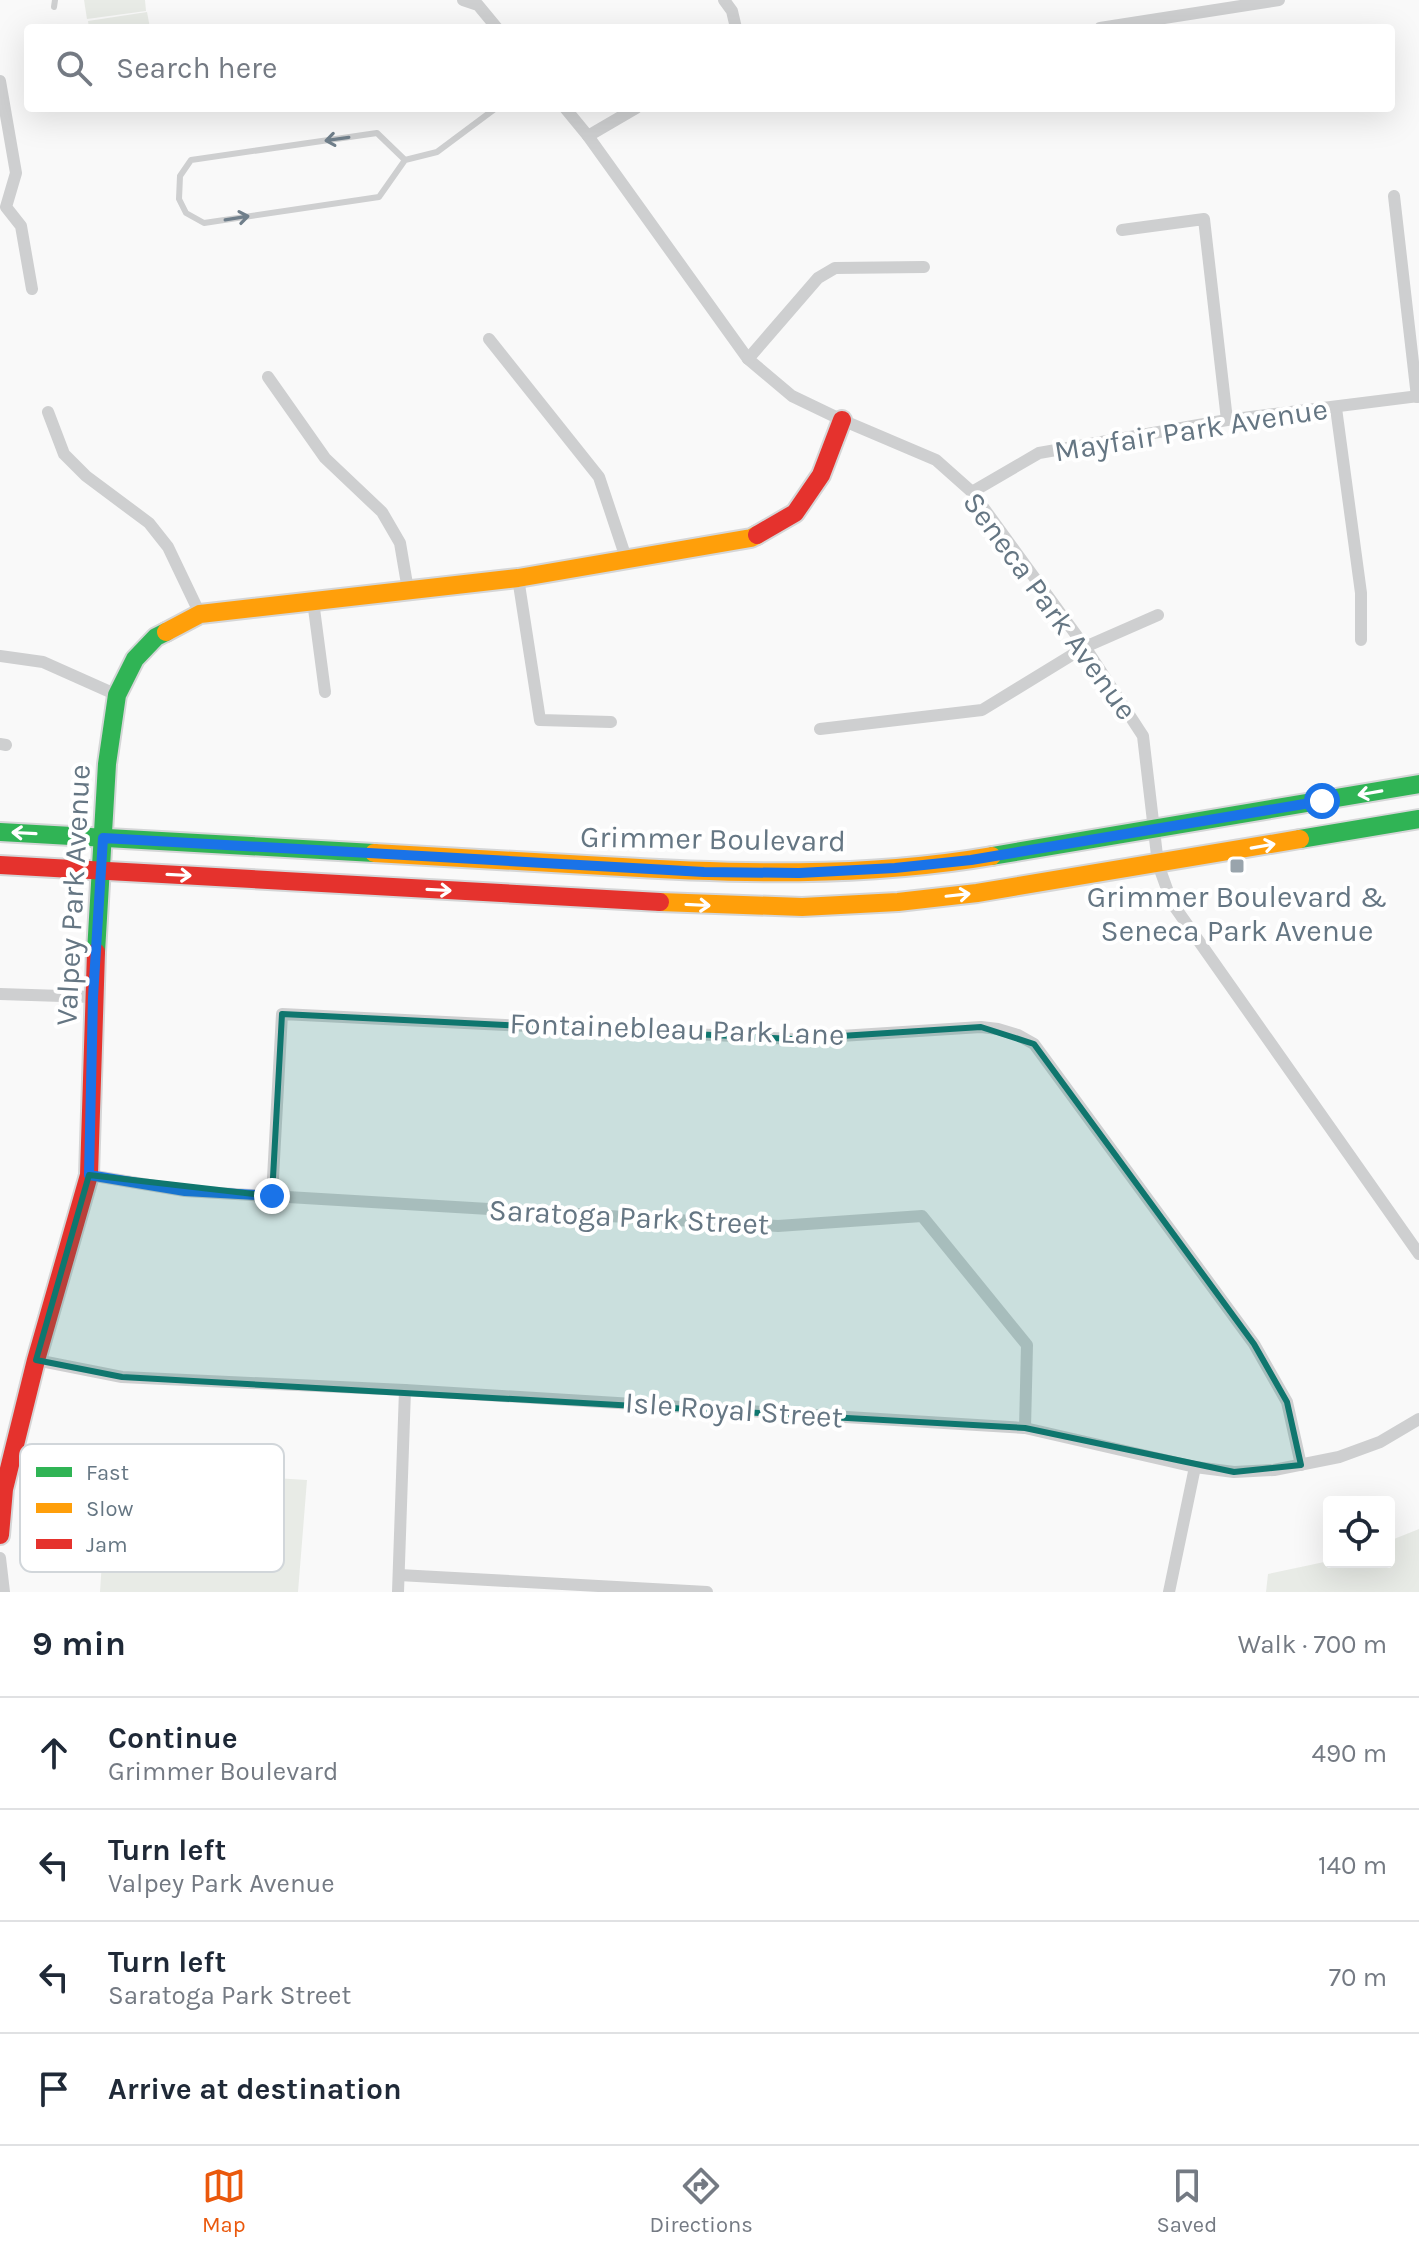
<!DOCTYPE html>
<meta charset="utf-8">
<style>
body{margin:0;font-family:Karla,sans-serif;background:#f2f2f3;color:#1f2937}
.controls{position:absolute;right:24px;bottom:24px;display:grid;overflow:hidden;border-radius:8px;box-shadow:0 8px 32px #0002}
.controls button{width:72px;height:72px;display:grid;place-items:center;padding:0;border:0;border-bottom:2px solid #e0e1e3;background:#fff;color:#1f2937;font:40px sans-serif}
.stop{position:absolute;width:24px;height:24px;margin:-18px;border:6px solid #1a73e8;border-radius:50%;background:#fff}
.stop.end{background:#1a73e8;border-color:#fff;box-shadow:0 2px 8px #0008}
.list{margin:0;padding:0;list-style:none}
h2{display:flex;justify-content:space-between;align-items:center;height:104px;margin:0;padding:0 32px;font-size:34px}
h2 small{font-size:26px;font-weight:400;color:#747a83}
.list li{display:grid;grid-template-columns:52px 1fr auto;gap:24px;align-items:center;box-sizing:border-box;height:112px;padding:0 32px;border-top:2px solid #e0e1e3}
.list b{display:block;font-size:30px;white-space:nowrap}
.list p{margin:0;font-size:26px;white-space:nowrap;color:#747a83}
.list em{font-size:26px;font-style:normal;color:#747a83}
.icon{flex:none;width:44px;height:44px;fill:none;stroke:currentColor;stroke-width:2;stroke-linecap:round;stroke-linejoin:round}
.map{position:relative;flex:none;width:1419px;height:1592px;overflow:hidden}
.search{position:absolute;background:#fff;box-shadow:0 8px 32px #0002;left:24px;right:24px;top:24px;height:88px;display:flex;align-items:center;gap:20px;box-sizing:border-box;padding:0 28px;border-radius:8px;color:#747a83;font-size:30px}
.sheet{height:552px;background:#fff}
nav{display:flex;justify-content:space-around;align-items:center;box-sizing:border-box;height:112px;border-top:2px solid #e0e1e3;background:#fff;font-size:22px;color:#747a83}
nav a{display:grid;justify-items:center;gap:4px}
nav .on{color:#ea580c}
.map>svg:first-child{display:block}
.green{fill:#e8ebe6}
.lines{fill:none;stroke-linecap:round;stroke-linejoin:round}
.fast-casing{stroke:#d5d6d7;stroke-width:22}
.slow-casing{stroke:#d5d6d7;stroke-width:22}
.jam-casing{stroke:#d5d6d7;stroke-width:22}
.lane{stroke:#cecfd0;stroke-width:6}
.street{stroke:#cecfd0;stroke-width:12}
.fast{stroke:#30b455;stroke-width:18}
.slow{stroke:#ff9f0a;stroke-width:18}
.jam{stroke:#e5322d;stroke-width:18}
.oneway{stroke:#707f8b}
.oneway2{stroke:#fff}
.route{stroke:#1a73e8;stroke-width:10}
.marked{fill:#0f766e;fill-opacity:0.2;stroke:#0f766e;stroke-width:6;stroke-linejoin:round}
.poi-dot{fill:#99a4ac;stroke:#fff;stroke-width:3}
.labels{text-anchor:middle;dominant-baseline:central;stroke-width:8;stroke-linejoin:round;paint-order:stroke}
.street-label{font-size:30px;fill:#657683;stroke:#fff}
.poi-label{font-size:30px;fill:#657683;stroke:#fff}
.key{fill:#fff;stroke:#d1d6da;stroke-width:2}
.key-label{font-size:22px;fill:#657683}
</style>
<div class="map">
<svg width="1419" height="1592" viewBox="0 0 1419 1592">
<rect width="100%" height="100%" fill="#f9f9f9"/>
<g class="green">
<polygon points="84,0 145,0 146,11 87,19"/>
<polygon points="147,12 150,28 89,28 88,21"/>
<polygon points="108,1468 307,1480 298,1592 100,1592"/>
<polygon points="1419,1529 1419,1592 1266,1592 1268,1574 1329,1561 1389,1562 1389,1541"/>
</g>
<g class="lines">
<g class="fast-casing">
<g id="fast">
<polyline points="0,832 374,853"/>
<polyline points="1300,839 1419,819"/>
<polyline points="992,856 1419,784"/>
<polyline points="96,952 107,764 117,695 135,659 156,637 166,632"/>
</g>
</g>
<g class="slow-casing">
<g id="slow">
<polyline points="166,632 200,614 518,578 751,538 757,535"/>
<path d="M374 853C451 858 528 862 604 866 734 874 864 878 992 856"/>
<polyline points="660,902 802,907 898,902 977,893 1300,839"/>
</g>
</g>
<g class="jam-casing">
<g id="jam">
<polyline points="757,535 795,513 821,475 842,420"/>
<polyline points="0,865 660,902"/>
<polyline points="0,1535 4,1489 36,1360 89,1175 96,952"/>
</g>
</g>
<g class="lane">
<polyline points="54,7 55,0"/>
<polyline points="405,160 377,133 191,160 180,176 179,199 186,213 204,223 379,197 405,160 437,152 496,108"/>
</g>
<g class="street">
<polyline points="463,0 478,5 497,28"/>
<polyline points="724,0 732,11 736,28"/>
<polyline points="1100,28 1279,0"/>
<polyline points="0,81 16,173 6,207 21,226 32,289"/>
<polyline points="565,108 588,136 748,359 792,396 842,420 936,460 972,492 1085,647 1143,736 1158,864 1172,903 1419,1254"/>
<polyline points="588,136 636,108"/>
<polyline points="1394,196 1417,397"/>
<polyline points="1122,230 1204,219 1227,420"/>
<polyline points="489,339 599,477 627,561"/>
<polyline points="748,359 818,278 835,268 924,267"/>
<polyline points="268,377 325,458 382,512 400,543 408,590"/>
<polyline points="1336,408 1361,593 1361,640"/>
<polyline points="48,412 64,454 86,476 149,523 168,547 200,614"/>
<polyline points="972,492 1039,453 1227,420 1419,396"/>
<polyline points="518,578 540,720 611,722"/>
<polyline points="313,601 325,692"/>
<polyline points="0,656 43,662 117,695"/>
<polyline points="820,729 982,710 1085,647 1158,615"/>
<polyline points="0,744 6,745"/>
<polyline points="0,994 93,997"/>
<polyline points="89,1175 185,1191 778,1226 922,1216 1027,1345 1025,1428"/>
<polyline points="272,1196 282,1014 794,1039 981,1027 998,1029 1018,1035 1034,1044 1254,1344 1287,1402 1301,1465"/>
<polyline points="36,1360 122,1377 405,1390 1025,1428 1195,1467 1234,1472 1274,1470 1339,1457 1380,1442 1419,1419"/>
<polyline points="0,1558 4,1592"/>
<polyline points="399,1575 707,1592"/>
<polyline points="398,1592 405,1390"/>
<polyline points="1169,1592 1195,1467"/>
</g>
<use href="#fast" class="fast"/>
<use href="#slow" class="slow"/>
<use href="#jam" class="jam"/>
</g>
<defs><path id="oneway-shaft" d="M-6 0H5M1.5-3L5.5 0L1.5 3" fill="none" stroke-width="1.6" stroke-linecap="round" stroke-linejoin="round" transform="scale(2)"/></defs>
<g class="oneway">
<use href="#oneway-shaft" transform="translate(337 139) rotate(172)"/>
<use href="#oneway-shaft" transform="translate(237 218) rotate(-9)"/>
</g>
<g class="oneway2">
<use href="#oneway-shaft" transform="translate(1370 793) rotate(170)"/>
<use href="#oneway-shaft" transform="translate(24 833) rotate(-177)"/>
<use href="#oneway-shaft" transform="translate(1263 846) rotate(-10)"/>
<use href="#oneway-shaft" transform="translate(179 875) rotate(3)"/>
<use href="#oneway-shaft" transform="translate(439 890) rotate(3)"/>
<use href="#oneway-shaft" transform="translate(958 895) rotate(-6)"/>
<use href="#oneway-shaft" transform="translate(698 905) rotate(3)"/>
</g>
<g class="lines">
<polyline class="route" points="272,1196 185,1191 89,1175 93,997 103,838 704,872 799,873 895,868 971,860 1322,801"/>
</g>
<path class="marked" d="M282 1014 794 1039 981 1027 1034 1044 1254 1344 1287 1402 1301 1465 1234 1472 1025 1428 122 1377 36 1360 89 1175 272 1196Z"/>
<rect class="poi-dot" x="1229" y="858" width="16" height="16" rx="4"/>
<g class="labels">
<g class="street-label">
<text transform="translate(1191 430) rotate(-9)">Mayfair Park Avenue</text>
<text transform="translate(1050 606) rotate(54)">Seneca Park Avenue</text>
<text transform="translate(713 839) rotate(1)">Grimmer Boulevard</text>
<text transform="translate(73 895) rotate(-87)">Valpey Park Avenue</text>
<text transform="translate(677 1029) rotate(2)">Fontainebleau Park Lane</text>
<text transform="translate(629 1217) rotate(3)">Saratoga Park Street</text>
<text transform="translate(734 1410) rotate(4)">Isle Royal Street</text>
</g>
<g class="poi-label">
<text x="1237" y="897">Grimmer Boulevard &amp;<tspan x="1237" dy="34">Seneca Park Avenue</tspan></text>
</g>
</g>
<rect x="20" y="1444" width="264" height="128" rx="12" class="key"/>
<rect x="36" y="1467" width="36" height="10" fill="#30b455"/>
<rect x="36" y="1503" width="36" height="10" fill="#ff9f0a"/>
<rect x="36" y="1539" width="36" height="10" fill="#e5322d"/>
<g class="key-label">
<text x="86" y="1480">Fast</text>
<text x="86" y="1516">Slow</text>
<text x="86" y="1552">Jam</text>
</g>
</svg>
<div class="controls">
<button><svg class="icon" aria-label="locate" viewBox="0 0 24 24"><circle cx="12" cy="12" r="6"/><path d="M12 2v4M12 18v4M2 12h4M18 12h4"/></svg></button>
</div>
<div class="stop" style="left:1322px;top:801px"></div>
<div class="stop end" style="left:272px;top:1196px"></div>
<div class="search"><svg class="icon" aria-label="search" viewBox="0 0 24 24"><circle cx="10" cy="10" r="6"/><path d="M15 15l6 6"/></svg>Search here</div>
</div>
<section class="sheet">
<h2>9 min<small>Walk · 700 m</small></h2>
<ul class="list">
<li><svg class="icon" aria-label="ahead" viewBox="0 0 24 24"><path d="M12 20V5M6 11l6-6 6 6"/></svg><div><b>Continue</b><p>Grimmer Boulevard</p></div><em>490 m</em></li>
<li><svg class="icon" aria-label="left" viewBox="0 0 24 24"><path d="M17 20v-9H6M10 6l-5 5 5 5"/></svg><div><b>Turn left</b><p>Valpey Park Avenue</p></div><em>140 m</em></li>
<li><svg class="icon" aria-label="left" viewBox="0 0 24 24"><path d="M17 20v-9H6M10 6l-5 5 5 5"/></svg><div><b>Turn left</b><p>Saratoga Park Street</p></div><em>70 m</em></li>
<li><svg class="icon" aria-label="arrive" viewBox="0 0 24 24"><path d="M6 21V4h12l-3 4 3 4H6"/></svg><div><b>Arrive at destination</b></div></li>
</ul>
</section>
<nav>
<a class="on"><svg class="icon" aria-label="map" viewBox="0 0 24 24"><path d="M3 6l6-2 6 2 6-2v14l-6 2-6-2-6 2zM9 4v14M15 6v14"/></svg>Map</a>
<a><svg class="icon" aria-label="directions" viewBox="0 0 24 24"><path d="M12 3l9 9-9 9-9-9zM9 14v-3h6M13 9l2 2-2 2"/></svg>Directions</a>
<a><svg class="icon" aria-label="saved" viewBox="0 0 24 24"><path d="M7 4h10v16l-5-4-5 4z"/></svg>Saved</a>
</nav>
